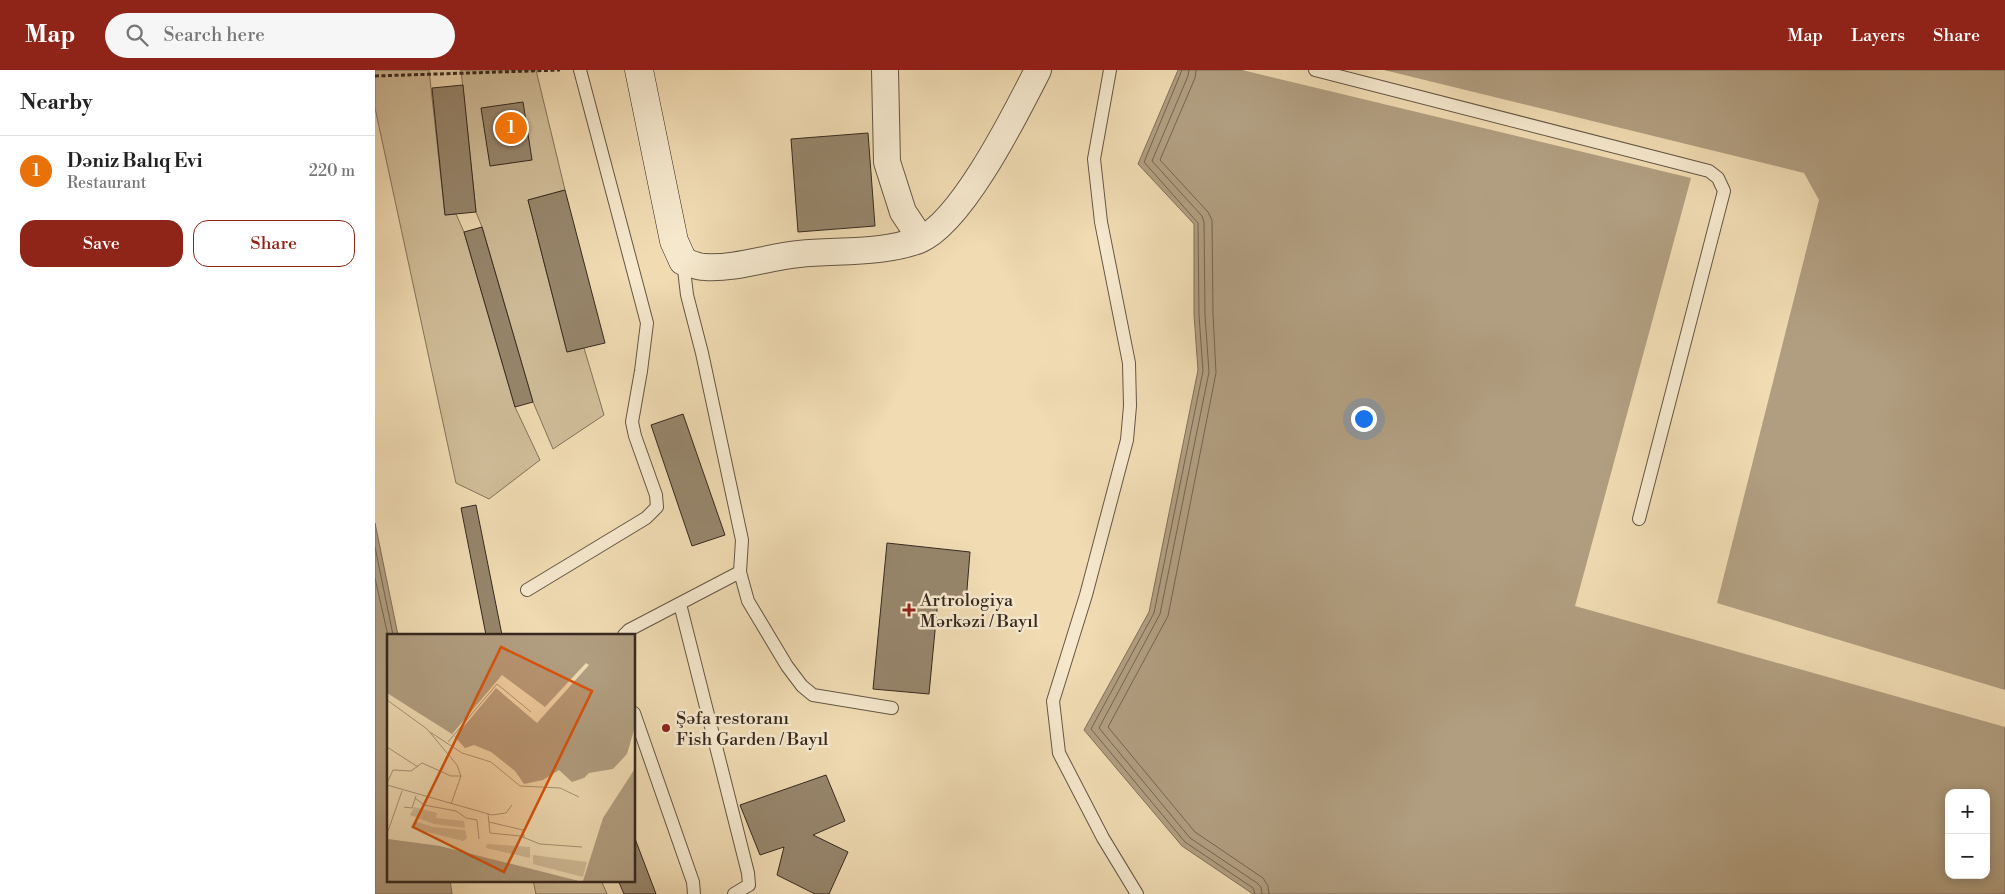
<!DOCTYPE html>
<meta charset="utf-8">
<style>
body{margin:0;font-family:"Libre Bodoni",serif;background:#f6f6f6;color:#222}
.controls{position:absolute;right:15px;bottom:15px;display:grid;overflow:hidden;border-radius:10px;box-shadow:0 2px 12px #0003}
.controls button{width:45px;height:45px;display:grid;place-items:center;padding:0;border:0;border-bottom:1px solid #e0e0e0;background:#fff;color:#222;font:25px sans-serif}
.you{position:absolute;left:988px;top:348px;width:18px;height:18px;margin:-12px;border:4px solid #fff;border-radius:50%;background:#1a73e8;box-shadow:0 0 0 8px #1a73e833}
.badge{display:grid;place-items:center;width:32px;height:32px;border-radius:50%;background:#8f2418;color:#fff;font-size:16px;font-weight:700}
.pin{position:absolute;translate:-50% -50%;border:2px solid #fff;box-shadow:0 1px 5px #0006}
.list{margin:0;padding:0;list-style:none}
h2{display:flex;justify-content:space-between;align-items:center;height:65px;margin:0;padding:0 20px;font-size:21px}
h2 small{font-size:16px;font-weight:400;color:#767676}
.list li{display:grid;grid-template-columns:32px 1fr auto;gap:15px;align-items:center;box-sizing:border-box;height:70px;padding:0 20px;border-top:1px solid #e0e0e0}
.list b{display:block;font-size:19px;white-space:nowrap}
.list p{margin:0;font-size:16px;white-space:nowrap;color:#767676}
.list em{font-size:16px;font-style:normal;color:#767676}
.actions{display:flex;gap:10px;padding:15px 20px}
.actions a{flex:1;padding:11px 0;border:1px solid #8f2418;border-radius:15px;text-align:center;font-size:18px;color:#8f2418}
.actions .main{background:#8f2418;color:#fff}
.icon{flex:none;width:28px;height:28px;fill:none;stroke:currentColor;stroke-width:2;stroke-linecap:round;stroke-linejoin:round}
.map{position:relative;flex:none;width:1630px;height:824px;overflow:hidden}
header{display:flex;align-items:center;gap:30px;box-sizing:border-box;height:70px;padding:0 25px;background:#8f2418;color:#fff}
header strong{font-size:24px}
nav{display:flex;gap:28px;margin-inline-start:auto;font-size:18px}
.search{width:350px;height:45px;background:#f6f6f6;display:flex;align-items:center;gap:12px;box-sizing:border-box;padding:0 18px;border-radius:28px;color:#767676;font-size:19px}
main{display:flex}
aside{flex:1;background:#fff}
.map>svg:first-child{display:block}
.green{fill:#d0bd99;stroke:#83735c}
.water{fill:#b19e80;stroke:#806f5a;fill-rule:evenodd}
.pier{fill:#f0dbb2}
.lines{fill:none;stroke-linecap:round;stroke-linejoin:round}
.shore{stroke:#746450;stroke-width:1}
.building{fill:#97866c;stroke:#362920}
.lane-casing{stroke:#645644;stroke-width:14}
.street-casing{stroke:#645644;stroke-width:28}
.secondary-casing{stroke:#362920;stroke-width:29}
.path{stroke:#362920;stroke-width:3;stroke-dasharray:4 2.5;stroke-linecap:butt}
.lane{stroke:#f5e8cd;stroke-width:12}
.street{stroke:#f5e8cd;stroke-width:26}
.secondary{stroke:#f5e8cd;stroke-width:28}
.poi-dot{fill:#8f2418;stroke:#f5e8cd;stroke-width:2}
.labels{text-anchor:middle;dominant-baseline:central;stroke-width:5;stroke-linejoin:round;paint-order:stroke}
.poi-label{font-size:18px;fill:#362920;stroke:#f5e8cd;text-anchor:start}
.inset-road{fill:none;stroke:#a69478;stroke-width:1}
.view{fill:#d6540e;fill-opacity:0.15;stroke:#d6540e;stroke-width:2.5}
.inset-edge{fill:none;stroke:#362920;stroke-width:2.5}
</style>
<header>
<strong>Map</strong>
<div class="search"><svg class="icon" aria-label="search" viewBox="0 0 24 24"><circle cx="10" cy="10" r="6"/><path d="M15 15l6 6"/></svg>Search here</div>
<nav><a>Map</a><a>Layers</a><a>Share</a></nav>
</header>
<main>
<aside>
<h2>Nearby<small></small></h2>
<ul class="list">
<li><span class="badge" style="background:#e8710a">1</span><div><b>Dəniz Balıq Evi</b><p>Restaurant</p></div><em>220 m</em></li>
</ul>
<div class="actions"><a class="main">Save</a><a>Share</a></div>
</aside>
<div class="map">
<svg width="1630" height="824" viewBox="0 0 1630 824">
<rect width="100%" height="100%" fill="#f0dbb2"/>
<filter id="stains"><feTurbulence type="fractalNoise" baseFrequency=".004" numOctaves="4"/><feColorMatrix values="0 0 0 0 .2 0 0 0 0 .09 0 0 0 0 .02 0 0 0 .5 -.17"/></filter>
<radialGradient id="worn" r=".72"><stop offset=".6" stop-color="#630" stop-opacity="0"/><stop offset="1" stop-color="#630" stop-opacity=".3"/></radialGradient>
<g class="green">
<polygon points="0,0 54,0 70,145 81,144 89,162 140,337 165,390 114,429 81,413 0,38"/>
<polygon points="86,0 161,0 190,120 153,130 192,282 209,278 229,345 178,379 158,332 107,157 101,142"/>
<polygon points="158,810 226,810 232,824 161,824"/>
</g>
<g class="water">
<path d="M803 0H1630V824H878L807 776 709 660 774 542 823 300 819 245V154L763 94ZM1574 723H1611V805H1574Z"/>
<polygon points="0,453 23,565 14,565 14,810 75,810 77,824 0,824"/>
</g>
<polygon class="pier" points="867,0 1009,0 1429,103 1444,130 1342,533 1630,620 1630,657 1200,536 1316,108"/>
<g class="lines">
<g class="shore">
<polyline points="807,0 769,92 823,153 824,245 828,301 779,543 716,659 810,772 878,818 880,824"/>
<polyline points="814,0 813,6 777,91 827,146 829,152 830,245 834,302 785,544 724,658 815,768 882,813 886,817 887,824"/>
<polyline points="821,0 820,8 785,90 833,142 837,150 838,244 841,303 793,546 733,657 820,762 888,808 893,816 894,824"/>
<polyline points="0,477 18,565"/>
<polyline points="0,508 14,570"/>
</g>
</g>
<g class="building">
<polygon points="88,15 101,142 70,145 57,18"/>
<polygon points="148,32 157,90 115,96 106,38"/>
<polygon points="493,63 500,156 423,162 416,69"/>
<polygon points="190,120 230,273 192,282 153,130"/>
<polygon points="107,157 158,332 140,337 89,162"/>
<polygon points="308,344 350,465 317,476 276,355"/>
<polygon points="101,435 127,565 111,565 86,438"/>
<polygon points="512,473 595,482 591,532 563,529 554,624 498,619"/>
<polygon points="451,705 470,751 438,765 473,782 454,824 440,824 402,805 409,777 385,785 365,735"/>
<polygon points="259,766 281,824 249,824 243,810 259,810"/>
</g>
<g class="lines">
<g class="lane-casing">
<g id="lane">
<polyline points="735,0 719,89 726,152 754,293 755,336 752,370 711,525 678,631 684,683 728,768 762,824"/>
<polyline points="940,0 1334,101 1343,108 1349,121 1264,449"/>
<polyline points="308,191 312,225 327,283 367,470 365,502 373,531 412,596 427,616 438,625 517,638"/>
<polyline points="152,520 271,448 282,437 281,425 260,366 257,352 266,301 272,253 205,0"/>
<polyline points="305,534 373,803 374,815 359,824"/>
<polyline points="249,565 254,560 365,502"/>
<polyline points="259,643 318,812 319,824"/>
</g>
</g>
<g class="street-casing">
<g id="street">
<polyline points="510,0 512,92 528,142 546,169"/>
<path d="M308 191C315 193 322 197 330 197 361 199 393 187 424 184 464 180 506 184 544 170 587 153 642 41 663 0"/>
</g>
</g>
<g class="secondary-casing">
<polyline id="secondary" points="264,0 299,171 308,191"/>
</g>
<polyline class="path" points="0,6 185,0"/>
<use href="#lane" class="lane"/>
<use href="#street" class="street"/>
<use href="#secondary" class="secondary"/>
</g>
<g class="poi-dot">
<path d="M531.5 532.5h5v5h5v5h-5v5h-5v-5h-5v-5h5z"/>
<circle cx="291" cy="658" r="5"/>
</g>
<g class="labels">
<g class="poi-label">
<text x="545" y="530">Artrologiya<tspan x="545" dy="21">Mərkəzi / Bayıl</tspan></text>
<text x="301" y="648">Şəfa restoranı<tspan x="301" dy="21">Fish Garden / Bayıl</tspan></text>
</g>
</g>
<g transform="translate(12 564)">
<rect width="248" height="248" fill="#f0dbb2"/>
<path d="M27 173 50 179 49 184 77 187 78 194 47 190 23 181ZM27 187 46 193 78 196 80 204 76 207 24 194ZM100 210 143 213V224L99 214ZM146 221 200 228 196 243 146 230Z" fill="#d0bd99"/>
<path d="M0 0H247V96L240 120 226 135 202 139 197 144 185 148 172 136 156 146 137 150 128 137 104 118 87 111 78 114 65 100 0 59ZM247 136V247H196L216 184ZM0 201 1 205 53 212 192 247H0Z" fill="#b19e80"/>
<path d="M199 29 202 31 150 89 109 54 68 103 65 100 115 41 158 73Z" fill="#f0dbb2"/>
<path class="inset-road" d="M0 66 40 95 70 131 74 142 64 170M43 98 75 119 104 128 133 152 173 154 192 163M61 108 110 50 144 78M0 113 31 133M0 149 6 136 24 137 35 129 64 142H74M0 151 105 181 119 179 125 171M28 164 37 171 69 177 79 184 90 186 92 205M17 173 25 174 29 162M101 180 103 199 133 202 153 210 195 213M102 188 136 196 137 203M1 197 15 157"/>
<path class="view" d="M114 13 205 57 117 238 26 193Z"/>
<rect width="248" height="248" class="inset-edge"/>
</g>
<rect width="100%" height="100%" filter="url(#stains)"/>
<rect width="100%" height="100%" fill="url(#worn)"/>
</svg>
<div class="controls">
<button>+</button>
<button>−</button>
</div>
<div class="you"></div>
<div class="pin badge" style="left:136px;top:58px;background:#e8710a">1</div>
</div>
</main>
